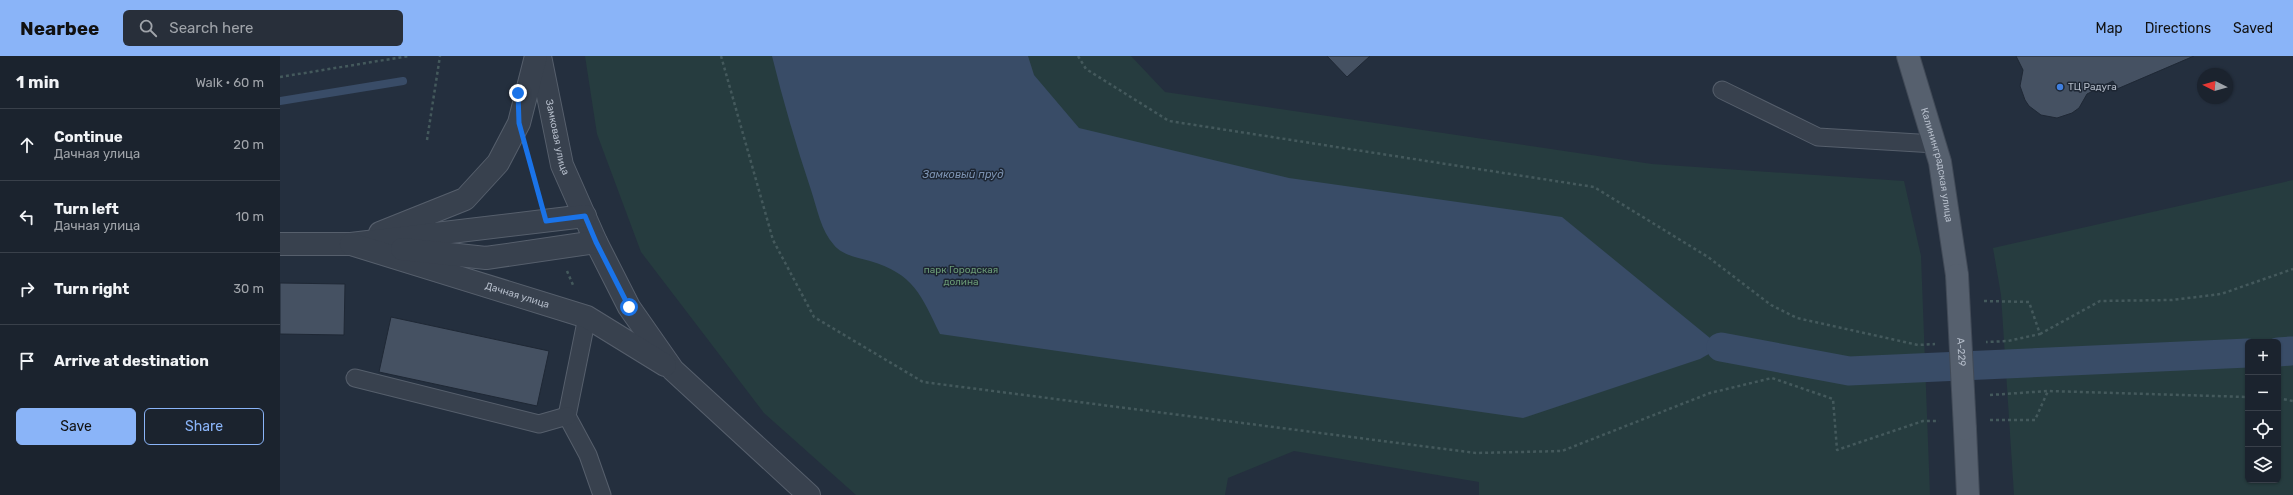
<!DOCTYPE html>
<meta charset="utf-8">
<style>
body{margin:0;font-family:Rubik,sans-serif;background:#282f3a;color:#f1f3f6}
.controls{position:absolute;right:12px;bottom:12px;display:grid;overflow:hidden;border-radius:6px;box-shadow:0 1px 3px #0004}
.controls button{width:36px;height:36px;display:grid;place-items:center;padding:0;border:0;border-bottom:1px solid #39404a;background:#1b232e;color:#f1f3f6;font:20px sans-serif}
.compass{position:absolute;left:1917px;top:12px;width:36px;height:36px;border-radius:50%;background:#1b232e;box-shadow:0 1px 3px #0004;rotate:275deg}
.stop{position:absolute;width:12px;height:12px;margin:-9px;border:3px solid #1a73e8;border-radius:50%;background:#fff}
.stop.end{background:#1a73e8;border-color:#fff;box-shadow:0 1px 4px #0008}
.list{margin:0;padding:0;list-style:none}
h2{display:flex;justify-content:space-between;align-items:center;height:52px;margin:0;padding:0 16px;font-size:17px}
h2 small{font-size:13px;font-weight:400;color:#a0a4aa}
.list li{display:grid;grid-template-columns:26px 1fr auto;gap:12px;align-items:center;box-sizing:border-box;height:72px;padding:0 16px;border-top:1px solid #39404a}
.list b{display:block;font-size:15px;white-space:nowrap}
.list p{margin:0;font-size:13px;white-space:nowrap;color:#a0a4aa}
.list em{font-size:13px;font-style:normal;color:#a0a4aa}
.actions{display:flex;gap:8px;padding:12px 16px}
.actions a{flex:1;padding:9px 0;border:1px solid #8ab4f8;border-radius:6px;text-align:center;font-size:14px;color:#8ab4f8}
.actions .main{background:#8ab4f8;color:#111}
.icon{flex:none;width:22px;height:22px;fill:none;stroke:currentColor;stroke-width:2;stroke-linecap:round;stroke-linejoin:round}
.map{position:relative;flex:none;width:2013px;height:439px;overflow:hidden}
header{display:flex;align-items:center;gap:24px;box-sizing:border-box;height:56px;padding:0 20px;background:#8ab4f8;color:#111}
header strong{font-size:19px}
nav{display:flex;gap:22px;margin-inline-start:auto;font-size:14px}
.search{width:280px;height:36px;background:#282f3a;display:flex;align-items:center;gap:10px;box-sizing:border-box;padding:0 14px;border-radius:6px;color:#a0a4aa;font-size:15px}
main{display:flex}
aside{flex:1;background:#1b232e}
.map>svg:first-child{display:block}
.green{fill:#263c3f;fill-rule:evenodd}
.water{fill:#394c67}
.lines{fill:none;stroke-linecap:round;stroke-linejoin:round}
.stream{stroke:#394c67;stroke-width:8}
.canal{stroke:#394c67;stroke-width:29}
.building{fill:#455162;stroke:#1f2835}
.service-casing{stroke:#565f6c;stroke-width:19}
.minor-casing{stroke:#565f6c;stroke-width:24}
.primary-casing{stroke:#414a57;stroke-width:24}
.path{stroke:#44595c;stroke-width:2.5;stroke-dasharray:3 3;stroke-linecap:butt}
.service{stroke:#38414e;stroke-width:17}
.minor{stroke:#38414e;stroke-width:22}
.primary{stroke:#56606e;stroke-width:22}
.primary-bridge-casing{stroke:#414a57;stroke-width:24;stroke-linecap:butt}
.primary-bridge{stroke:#56606e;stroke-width:22}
.route{stroke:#1a73e8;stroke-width:5}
.shop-dot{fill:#3f7fe0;stroke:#1d2633;stroke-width:1.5}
.labels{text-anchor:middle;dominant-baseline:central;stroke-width:3;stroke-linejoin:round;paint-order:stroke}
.poi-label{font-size:10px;fill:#b4bcc9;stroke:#1d2633;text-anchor:start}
.street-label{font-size:10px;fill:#b4bcc9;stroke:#1d2633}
.park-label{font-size:10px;fill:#6b9a76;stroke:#1d2633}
.water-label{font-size:11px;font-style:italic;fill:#7c92b1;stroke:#1d2633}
</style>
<header>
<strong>Nearbee</strong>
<div class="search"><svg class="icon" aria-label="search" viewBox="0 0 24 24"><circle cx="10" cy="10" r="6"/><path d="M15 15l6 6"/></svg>Search here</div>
<nav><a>Map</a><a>Directions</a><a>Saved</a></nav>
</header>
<main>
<aside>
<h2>1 min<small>Walk · 60 m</small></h2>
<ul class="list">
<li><svg class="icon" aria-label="ahead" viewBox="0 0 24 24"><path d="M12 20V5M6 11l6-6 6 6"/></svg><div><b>Continue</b><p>Дачная улица</p></div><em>20 m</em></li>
<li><svg class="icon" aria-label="left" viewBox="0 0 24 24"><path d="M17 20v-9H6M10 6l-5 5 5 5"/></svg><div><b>Turn left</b><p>Дачная улица</p></div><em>10 m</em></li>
<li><svg class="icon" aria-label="right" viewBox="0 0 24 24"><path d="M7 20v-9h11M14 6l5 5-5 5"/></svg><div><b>Turn right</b></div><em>30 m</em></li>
<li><svg class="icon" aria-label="arrive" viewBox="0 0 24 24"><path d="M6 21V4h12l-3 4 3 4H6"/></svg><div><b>Arrive at destination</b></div></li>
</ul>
<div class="actions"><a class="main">Save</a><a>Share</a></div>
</aside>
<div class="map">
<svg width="2013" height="439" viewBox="0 0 2013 439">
<rect width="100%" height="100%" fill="#242f3e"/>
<g class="green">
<polygon points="305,0 851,0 885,36 1372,108 1624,125 1641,200 1650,439 1199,439 1199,426 1014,395 948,422 945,439 576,439 484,357 361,196 317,78"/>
<path d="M2013 124V439H1734L1721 239 1713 192ZM1968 286H1998V424H1968Z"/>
</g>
<path class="water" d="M492 0H748L754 19 799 72 1009 122 1282 161 1441 291 1420 303 1243 362 660 278C641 239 634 218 590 205 578 202 562 199 554 189 541 175 537 152 531 134 516 89 503 45 492 0Z"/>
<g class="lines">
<polyline class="stream" points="0,45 123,25"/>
<g class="canal">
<polyline points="1441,291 1569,315 1968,297"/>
<polyline points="1998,296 2011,295"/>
</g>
</g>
<g class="building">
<polygon points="1047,0 1090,0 1067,21"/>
<polygon points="1736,0 1914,0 1837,33 1833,25 1807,38 1799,52 1792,57 1777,62 1761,59 1749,50 1745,44 1740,30 1743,14"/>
<polygon points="0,227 65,228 64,279 0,278"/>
<polygon points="111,261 269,295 257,350 99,316"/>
</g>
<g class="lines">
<g class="service-casing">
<g id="service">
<polyline points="1442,34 1538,81 1655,88"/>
<polyline points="307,261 287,360 308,399 322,439"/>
<polyline points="75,322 259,368 287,360"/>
</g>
</g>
<g class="minor-casing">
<g id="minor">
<path id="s1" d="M260 0 282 109 316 186 349 251 393 314 529 439"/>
<polyline points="100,177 185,143 218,107 239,67 256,0"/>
<polyline points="0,188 71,188 305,160"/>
<path id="s2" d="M71 188 307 261 385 309"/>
<polyline points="122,193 206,202 316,186"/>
</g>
</g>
<g class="primary-casing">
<g id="primary">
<path id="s3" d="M1628 0 1660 106 1677 219"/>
<polyline points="1685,373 1688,439"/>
</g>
</g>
<g class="path">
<polyline points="441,0 493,184 534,261 643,326 1196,397 1282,395 1430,337 1492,322 1553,343 1557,394 1643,365 1659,365"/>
<polyline points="798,0 806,13 889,65 1314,131 1428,201 1491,249 1517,262 1638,289 1655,288"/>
<polyline points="0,21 129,0"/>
<polyline points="147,84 160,0"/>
<polyline points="249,104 259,140"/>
<polyline points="287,215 293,229"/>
<polyline points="1704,245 1749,246 1760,278 1728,285 1706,286"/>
<polyline points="1760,278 1820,245 1892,244 1941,238 2013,213"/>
<polyline points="1710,339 1768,335 1968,341"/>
<polyline points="1998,342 2013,345"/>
<polyline points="1710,364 1755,364 1768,335"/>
</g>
<use href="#service" class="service"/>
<use href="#minor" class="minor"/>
<use href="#primary" class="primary"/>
<g class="primary-bridge-casing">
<g id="primary-bridge">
<path id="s4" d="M1677 219 1685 373"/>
</g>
</g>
<use href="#primary-bridge" class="primary-bridge"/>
</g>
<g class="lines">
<polyline class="route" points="238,37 239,67 266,165 305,160 316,186 349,251"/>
</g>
<circle class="shop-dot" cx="1780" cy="31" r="4"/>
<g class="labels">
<g class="poi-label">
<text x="1788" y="31">ТЦ Радуга</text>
</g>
<g class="street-label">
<text stroke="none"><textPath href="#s1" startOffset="83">Замковая улица</textPath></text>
<text stroke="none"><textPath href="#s3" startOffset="113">Калининградская улица</textPath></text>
<text stroke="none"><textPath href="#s2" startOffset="174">Дачная улица</textPath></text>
<text stroke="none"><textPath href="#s4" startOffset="77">А-229</textPath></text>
</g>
<g class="park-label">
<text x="681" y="214">парк Городская<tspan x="681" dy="12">долина</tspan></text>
</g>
<g class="water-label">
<text x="683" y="118">Замковый пруд</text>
</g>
</g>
</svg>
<div class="controls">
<button>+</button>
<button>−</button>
<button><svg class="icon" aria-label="locate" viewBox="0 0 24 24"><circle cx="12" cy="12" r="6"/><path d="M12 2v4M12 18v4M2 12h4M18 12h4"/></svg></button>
<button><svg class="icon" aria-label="layers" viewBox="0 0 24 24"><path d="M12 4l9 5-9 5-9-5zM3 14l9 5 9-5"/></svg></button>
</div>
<svg class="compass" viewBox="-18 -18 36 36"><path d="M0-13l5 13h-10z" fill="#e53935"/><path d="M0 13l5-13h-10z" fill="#a0a4aa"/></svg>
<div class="stop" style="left:349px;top:251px"></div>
<div class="stop end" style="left:238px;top:37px"></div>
</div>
</main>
